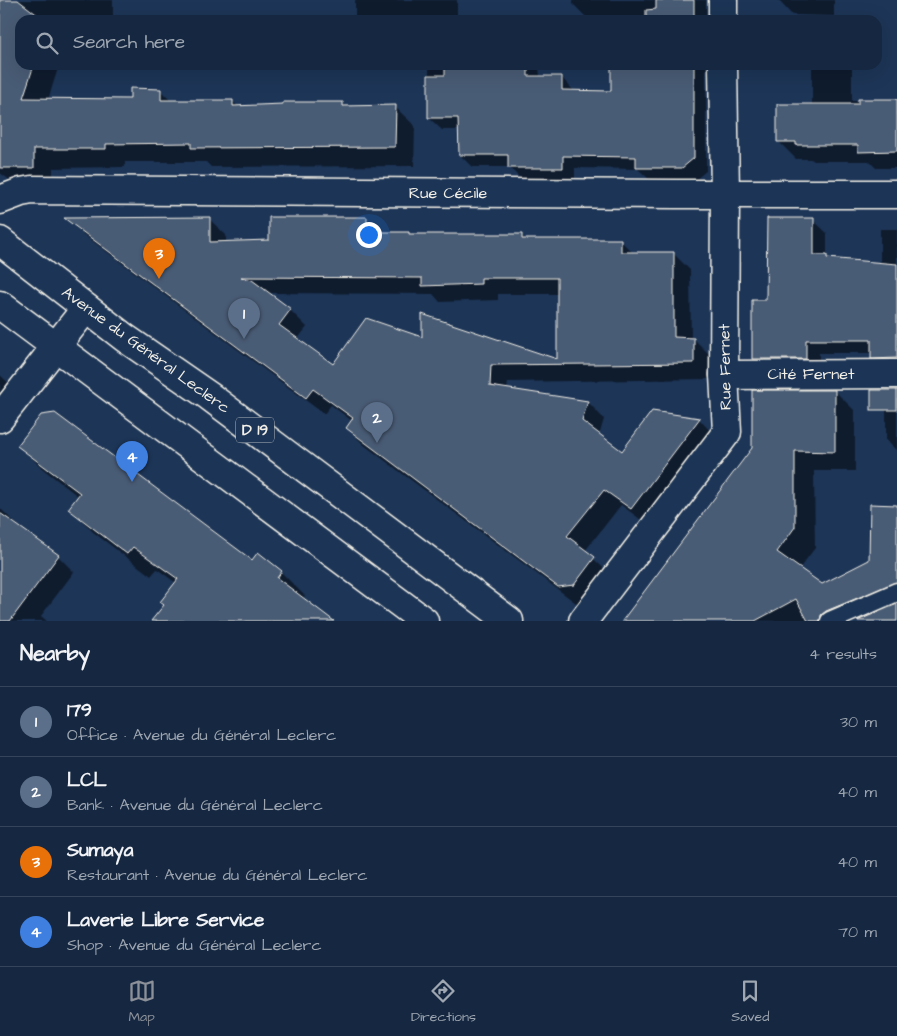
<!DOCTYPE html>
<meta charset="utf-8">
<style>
body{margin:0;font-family:"Architects Daughter",sans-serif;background:#1f3048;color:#f1f3f6}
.you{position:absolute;left:368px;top:234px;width:18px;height:18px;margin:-12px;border:4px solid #fff;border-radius:50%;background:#1a73e8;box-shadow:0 0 0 8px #1a73e833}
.badge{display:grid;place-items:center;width:32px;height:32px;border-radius:50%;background:#8c9099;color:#fff;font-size:16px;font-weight:700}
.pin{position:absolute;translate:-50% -41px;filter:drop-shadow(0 1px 2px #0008)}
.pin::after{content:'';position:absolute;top:26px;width:18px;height:15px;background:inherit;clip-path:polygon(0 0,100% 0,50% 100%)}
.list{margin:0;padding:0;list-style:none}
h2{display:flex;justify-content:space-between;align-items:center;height:65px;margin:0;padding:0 20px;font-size:21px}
h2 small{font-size:16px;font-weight:400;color:#9ea6b1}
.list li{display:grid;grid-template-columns:32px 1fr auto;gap:15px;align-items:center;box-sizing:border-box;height:70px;padding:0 20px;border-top:1px solid #35445a}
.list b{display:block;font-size:19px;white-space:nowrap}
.list p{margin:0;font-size:16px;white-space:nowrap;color:#9ea6b1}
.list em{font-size:16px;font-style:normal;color:#9ea6b1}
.icon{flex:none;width:28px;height:28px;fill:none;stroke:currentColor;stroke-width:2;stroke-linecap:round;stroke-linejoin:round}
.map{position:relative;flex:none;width:897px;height:621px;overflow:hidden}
.search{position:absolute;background:#162841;box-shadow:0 5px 20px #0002;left:15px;right:15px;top:15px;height:55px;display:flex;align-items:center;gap:12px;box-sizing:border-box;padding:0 18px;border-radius:15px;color:#9ea6b1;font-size:19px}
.sheet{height:345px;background:#162841}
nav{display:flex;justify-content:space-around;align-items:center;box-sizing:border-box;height:70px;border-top:1px solid #35445a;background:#162841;font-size:14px;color:#9ea6b1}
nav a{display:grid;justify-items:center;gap:2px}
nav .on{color:#8c9099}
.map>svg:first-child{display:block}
.shadow{fill:#0007;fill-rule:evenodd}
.building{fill:#485b74;stroke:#f4f1e8;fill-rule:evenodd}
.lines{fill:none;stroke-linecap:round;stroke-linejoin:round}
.lane-casing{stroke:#f4f1e8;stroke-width:21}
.street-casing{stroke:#f4f1e8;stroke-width:31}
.primary-casing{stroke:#f4f1e8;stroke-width:31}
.lane{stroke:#1d3557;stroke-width:18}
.street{stroke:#1d3557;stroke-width:28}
.primary{stroke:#1d3557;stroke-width:28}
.labels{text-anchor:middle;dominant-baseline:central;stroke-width:4;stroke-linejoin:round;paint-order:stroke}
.shield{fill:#1d3557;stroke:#b4b9bc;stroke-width:1}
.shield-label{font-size:15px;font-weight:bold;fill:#f4f1e8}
.street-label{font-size:16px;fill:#f4f1e8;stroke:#1d3557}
</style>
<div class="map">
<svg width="897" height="621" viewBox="0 0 897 621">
<rect width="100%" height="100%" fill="#1d3557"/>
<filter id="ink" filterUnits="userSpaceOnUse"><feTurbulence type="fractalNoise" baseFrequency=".02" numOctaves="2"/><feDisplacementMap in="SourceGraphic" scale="10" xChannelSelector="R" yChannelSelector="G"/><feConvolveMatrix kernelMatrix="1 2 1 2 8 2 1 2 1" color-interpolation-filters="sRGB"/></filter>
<g filter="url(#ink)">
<g class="shadow">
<polygon points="0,0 113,0 113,20 20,20 20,65 59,65 48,100 132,100 160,90 172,102 232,101 239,107 342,104 346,107 395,107 415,126 414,166 211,167 206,162 125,162 125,167 53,168 53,187 14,183 0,173"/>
<polygon points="355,0 457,0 457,20 358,20 355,18"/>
<polygon points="573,0 706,0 706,20 613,20 613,17 586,17 573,4"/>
<polygon points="778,0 834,0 834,16 792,15"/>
<polygon points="429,65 539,65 540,77 561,77 574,91 612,92 612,65 706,65 706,171 695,180 650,180 638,169 575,168 575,180 522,180 509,167 472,167 460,155 460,130 442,130 429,118"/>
<polygon points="812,65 852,65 852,101 897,101 897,168 876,168 869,161 814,161 811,159 796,159 779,142 812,105"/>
<path d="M366 218 381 233H409L411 235H521L526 240H620L633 253H673L690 270 691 339H694L711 356V379L508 382 507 390 588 402 604 419 599 436 622 452 699 419 715 436 648 525 621 505 585 551 611 575 591 601 576 603 364 445 347 428 352 421 331 405 324 414 83 234 67 219H209L226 235V243L270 241ZM267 293 433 294 440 302 498 300V294H558V360L423 338 333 365 297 340 307 327 290 310Z"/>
<polygon points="813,220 827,233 827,258 830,260 880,264 880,229 897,229 897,372 886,372 872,358 872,353 819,353 819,372 767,373 753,359 767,301"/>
<polygon points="0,375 13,387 0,420"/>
<polygon points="835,391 855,411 855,471 814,471 815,548 799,569 824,587 870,561 871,505 897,505 897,599 825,621 821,617 813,621 624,621"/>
<polygon points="872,397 897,398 897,451 886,440 886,410"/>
<polygon points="19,446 252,562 258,554 281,572 305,596 302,599 165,605 176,583 157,569 151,576 93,532 70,508 79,497 43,469"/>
<polygon points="0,508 17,525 16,526 58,556 74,572 41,616 47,621 0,621"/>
</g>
<g class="building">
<polygon points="0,0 18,0 44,20 20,20 20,65 34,65 23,98 130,99 130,88 161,89 161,100 233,100 233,106 283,104 283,102 343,102 343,106 396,105 395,147 191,148 191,143 106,144 106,149 34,149 34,168 0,168"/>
<polygon points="656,0 694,0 694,20 646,20 646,10 656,9"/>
<polygon points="445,65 528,65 528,76 562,76 562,90 611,91 611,65 694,65 694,158 682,168 636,168 636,157 563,156 563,168 508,168 508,155 459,155 458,118 428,118 428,75 445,75"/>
<polygon points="858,99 897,99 897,151 858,152 858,145 796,145 796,142 777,142 777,104 858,104"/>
<path d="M210 217V242L269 240V217H367V232H409V234H522V239H621V252H674V337L694 338V363L491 365 490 386 588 401 582 421 622 451 652 411 700 418 631 509 604 490 567 536 595 557 574 585 558 587 346 428 353 418 313 389 306 398 64 218ZM241 277 422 278V286L481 284V278H557V359L422 314V337L366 318 333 364 279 325 291 309 252 280Z"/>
<polygon points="767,218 814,218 814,255 827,255 827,258 897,264 897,358 871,359 871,340 806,340 806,359 752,359 752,300 766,300"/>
<polygon points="752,390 835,390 835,452 795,451 795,527 777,552 822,584 869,560 870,504 897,505 897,582 826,611 821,615 820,621 808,621 796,599 755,621 622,621 752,448"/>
<rect x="871" y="390" width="26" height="20"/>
<polygon points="55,413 252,560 258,552 282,571 277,578 334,621 151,621 164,605 160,602 178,579 133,547 127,554 68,509 80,493 17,446 41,415"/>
<polygon points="0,513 59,555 10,621 0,621"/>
<polygon points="897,604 897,621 857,621"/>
</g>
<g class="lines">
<g class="lane-casing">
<polyline id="lane" points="830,621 897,592"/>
</g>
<g class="street-casing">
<g id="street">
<polyline points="723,0 723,20"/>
<polyline points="0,200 21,192 32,190 677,194 897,194"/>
<polyline points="724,375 897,374"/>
<polyline points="0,418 86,308"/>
<polyline points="583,621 727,432 724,375 725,194 723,65"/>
</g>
</g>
<g class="primary-casing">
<g id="primary">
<polyline points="0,241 125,338 209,396 509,621"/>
<polyline points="0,305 424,621"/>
</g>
</g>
<use href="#lane" class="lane"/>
<use href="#street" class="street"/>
<use href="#primary" class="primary"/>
</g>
</g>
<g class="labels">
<rect class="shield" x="236" y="417.5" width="38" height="25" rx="4"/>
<g class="shield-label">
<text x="255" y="430">D 19</text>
</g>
<g class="street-label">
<text x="448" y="193">Rue Cécile</text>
<text transform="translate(146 350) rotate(36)">Avenue du Général Leclerc</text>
<text transform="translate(725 367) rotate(-91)">Rue Fernet</text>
<text x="811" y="374">Cité Fernet</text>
</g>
</g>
</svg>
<div class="you"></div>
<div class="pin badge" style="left:244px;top:339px;background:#5c6f8a">1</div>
<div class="pin badge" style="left:377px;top:443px;background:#5c6f8a">2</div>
<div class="pin badge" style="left:159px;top:279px;background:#e8710a">3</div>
<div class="pin badge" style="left:132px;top:482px;background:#3f7fe0">4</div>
<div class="search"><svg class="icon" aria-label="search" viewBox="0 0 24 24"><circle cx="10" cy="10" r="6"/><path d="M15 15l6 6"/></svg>Search here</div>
</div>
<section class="sheet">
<h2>Nearby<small>4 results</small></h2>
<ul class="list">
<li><span class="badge" style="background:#5c6f8a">1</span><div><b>179</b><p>Office · Avenue du Général Leclerc</p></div><em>30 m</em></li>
<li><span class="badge" style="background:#5c6f8a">2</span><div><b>LCL</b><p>Bank · Avenue du Général Leclerc</p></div><em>40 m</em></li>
<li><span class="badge" style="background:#e8710a">3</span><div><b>Sumaya</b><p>Restaurant · Avenue du Général Leclerc</p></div><em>40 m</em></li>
<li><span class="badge" style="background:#3f7fe0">4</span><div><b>Laverie Libre Service</b><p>Shop · Avenue du Général Leclerc</p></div><em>70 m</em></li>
</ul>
</section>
<nav>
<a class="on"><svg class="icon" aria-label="map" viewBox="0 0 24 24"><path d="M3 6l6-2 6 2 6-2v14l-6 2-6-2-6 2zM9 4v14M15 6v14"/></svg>Map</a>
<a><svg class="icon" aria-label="directions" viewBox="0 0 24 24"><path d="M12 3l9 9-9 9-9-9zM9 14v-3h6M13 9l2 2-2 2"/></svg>Directions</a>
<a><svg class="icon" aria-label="saved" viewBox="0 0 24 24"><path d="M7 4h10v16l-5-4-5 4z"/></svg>Saved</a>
</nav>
